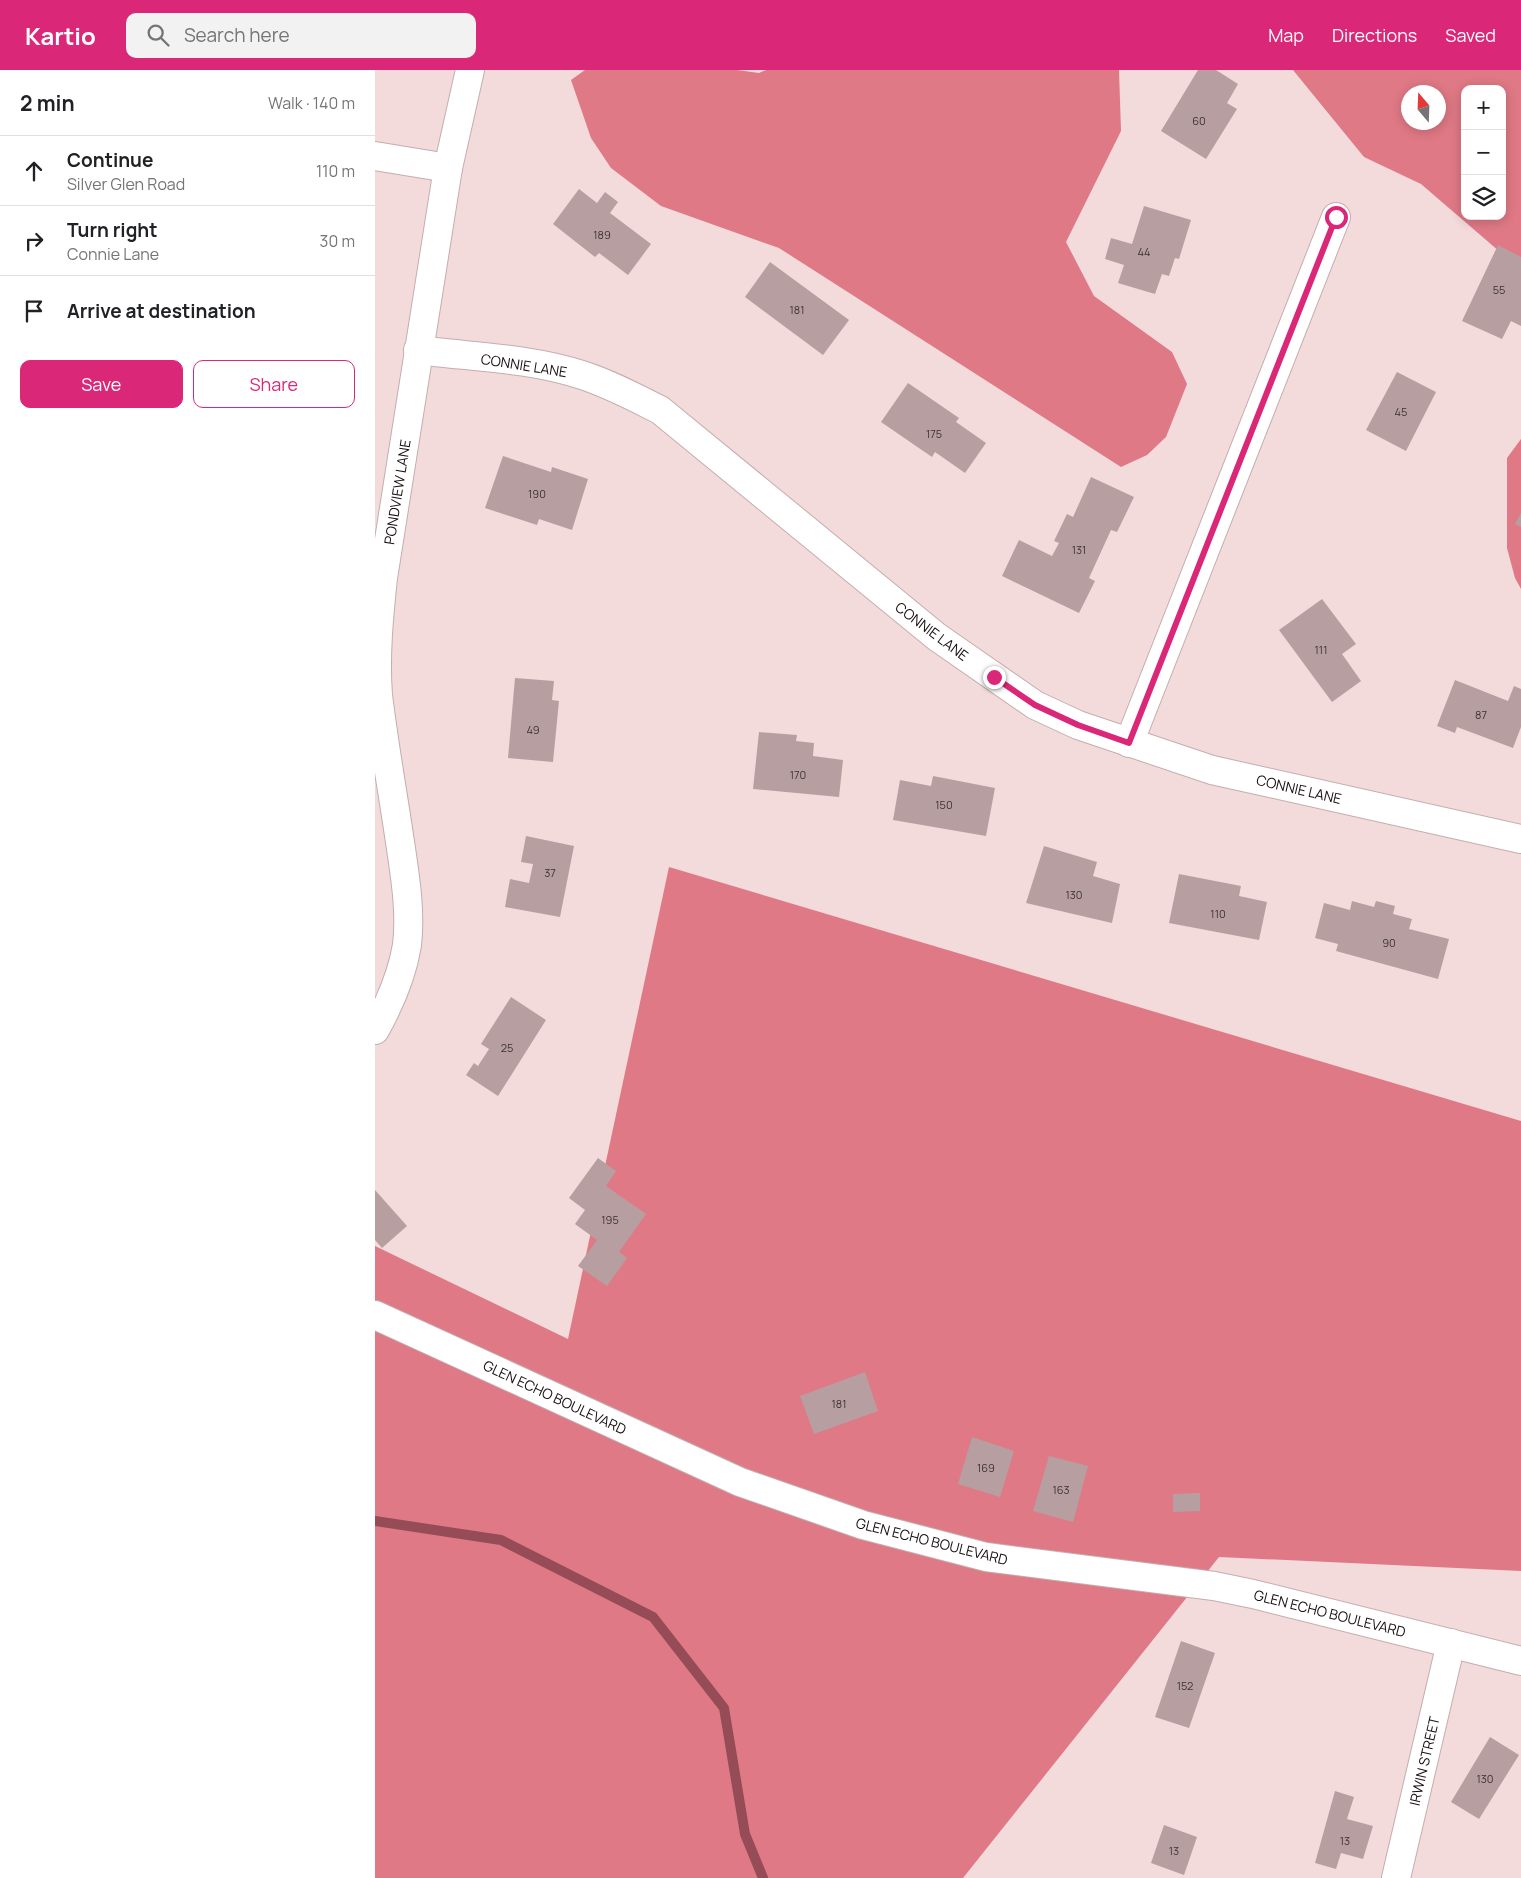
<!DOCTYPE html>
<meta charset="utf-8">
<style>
body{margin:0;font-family:Manrope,sans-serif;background:#f2f2f2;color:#202124}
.controls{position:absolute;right:15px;top:15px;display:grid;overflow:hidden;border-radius:10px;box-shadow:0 2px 12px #0003}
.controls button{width:45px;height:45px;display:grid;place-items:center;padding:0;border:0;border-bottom:1px solid #e0e0e0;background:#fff;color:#202124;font:25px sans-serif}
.compass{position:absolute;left:1026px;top:15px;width:45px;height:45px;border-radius:50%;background:#fff;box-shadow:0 2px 12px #0003;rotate:341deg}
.stop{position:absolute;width:15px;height:15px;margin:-11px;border:4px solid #db2777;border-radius:50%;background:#fff}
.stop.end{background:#db2777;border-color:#fff;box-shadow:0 1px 5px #0008}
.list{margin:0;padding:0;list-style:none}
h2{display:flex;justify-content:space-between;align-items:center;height:65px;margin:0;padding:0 20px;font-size:21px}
h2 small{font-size:16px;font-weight:400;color:#757577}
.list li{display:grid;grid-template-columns:32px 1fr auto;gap:15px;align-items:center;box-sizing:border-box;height:70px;padding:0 20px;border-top:1px solid #e0e0e0}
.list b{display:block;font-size:19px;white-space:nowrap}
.list p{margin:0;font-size:16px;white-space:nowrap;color:#757577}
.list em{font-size:16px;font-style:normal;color:#757577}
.actions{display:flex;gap:10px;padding:15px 20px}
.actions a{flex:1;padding:11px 0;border:1px solid #db2777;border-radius:10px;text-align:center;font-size:18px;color:#db2777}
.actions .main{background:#db2777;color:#fff}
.icon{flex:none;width:28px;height:28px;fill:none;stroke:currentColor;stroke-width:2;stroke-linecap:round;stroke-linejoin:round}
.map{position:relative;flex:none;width:1146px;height:1808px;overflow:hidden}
header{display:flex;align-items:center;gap:30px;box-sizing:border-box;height:70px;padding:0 25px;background:#db2777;color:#fff}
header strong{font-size:24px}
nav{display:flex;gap:28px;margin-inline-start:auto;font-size:18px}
.search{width:350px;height:45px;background:#f2f2f2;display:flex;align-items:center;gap:12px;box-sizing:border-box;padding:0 18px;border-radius:10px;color:#757577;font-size:19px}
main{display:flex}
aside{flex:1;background:#fff}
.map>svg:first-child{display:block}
.forest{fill:#df7985;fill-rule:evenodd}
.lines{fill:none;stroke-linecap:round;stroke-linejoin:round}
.stream{stroke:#954c56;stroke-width:10}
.building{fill:#b79fa1}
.street-casing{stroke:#c5adaf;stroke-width:30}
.street{stroke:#fff;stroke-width:28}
.route{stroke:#db2777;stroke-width:6}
.labels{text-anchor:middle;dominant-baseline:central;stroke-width:4;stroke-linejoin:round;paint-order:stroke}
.number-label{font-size:11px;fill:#3e3234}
.street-label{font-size:14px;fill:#160e0f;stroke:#fff}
</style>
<header>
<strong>Kartio</strong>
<div class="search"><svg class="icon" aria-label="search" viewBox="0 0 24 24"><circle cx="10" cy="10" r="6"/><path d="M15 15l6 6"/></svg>Search here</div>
<nav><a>Map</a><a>Directions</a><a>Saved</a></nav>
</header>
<main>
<aside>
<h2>2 min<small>Walk · 140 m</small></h2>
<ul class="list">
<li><svg class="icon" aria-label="ahead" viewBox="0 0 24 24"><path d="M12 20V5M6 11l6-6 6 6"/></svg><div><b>Continue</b><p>Silver Glen Road</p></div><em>110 m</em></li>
<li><svg class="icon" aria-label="right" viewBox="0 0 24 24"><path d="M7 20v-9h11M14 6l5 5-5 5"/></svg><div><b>Turn right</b><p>Connie Lane</p></div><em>30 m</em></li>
<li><svg class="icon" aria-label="arrive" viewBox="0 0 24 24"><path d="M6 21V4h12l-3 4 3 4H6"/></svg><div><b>Arrive at destination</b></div></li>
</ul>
<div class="actions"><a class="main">Save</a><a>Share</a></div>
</aside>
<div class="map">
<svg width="1146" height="1808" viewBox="0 0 1146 1808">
<rect width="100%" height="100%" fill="#f3dadb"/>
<g class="forest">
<polygon points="210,0 362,0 384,3 391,0 744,0 746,61 691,172 719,226 797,282 812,314 791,367 772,385 746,397 404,178 286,136 236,98 216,68 196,10"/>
<path d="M918 0H1146V200L1046 114 989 87ZM1090 19H1127V146H1090ZM1034 22H1064V52H1034Z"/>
<polygon points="1146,369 1146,519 1140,508 1132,478 1132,388"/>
<polygon points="294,797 1146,1051 1146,1501 844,1487 588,1808 0,1808 0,1176 193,1269"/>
</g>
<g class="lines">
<polyline class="stream" points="0,1451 126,1470 278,1547 349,1638 370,1764 388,1808"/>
</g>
<g class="building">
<polygon points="823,0 841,0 863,14 852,33 862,39 831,89 786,61"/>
<polygon points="204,119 222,133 230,122 243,132 235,143 276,174 253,205 224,183 220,187 178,154"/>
<polygon points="769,136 816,150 804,189 800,188 794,206 787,204 780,224 743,213 749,195 730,189 736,168 757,174"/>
<polygon points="1123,175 1146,187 1146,256 1136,251 1127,269 1087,251"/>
<polygon points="395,192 474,250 448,285 370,227"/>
<polygon points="1022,302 1061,322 1031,381 991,360"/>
<polygon points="533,313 584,348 581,352 611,373 590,403 560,382 557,387 506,352"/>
<polygon points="128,386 176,402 177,397 213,409 197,460 164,449 162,455 110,438"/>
<polygon points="716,407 759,427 742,462 736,460 714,508 720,511 704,543 627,506 644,470 677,486 684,473 679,471 692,444 698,447"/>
<polygon points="1146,443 1146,457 1140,454"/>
<polygon points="947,529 981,574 967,584 986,611 957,632 904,560"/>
<polygon points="140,608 179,611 177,630 184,631 178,692 133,688"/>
<polygon points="1080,610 1133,631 1139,616 1146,619 1146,657 1138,678 1082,657 1080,663 1062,656"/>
<polygon points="384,662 422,665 421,671 439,673 438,686 468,690 464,727 378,719"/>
<polygon points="558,706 620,718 611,766 518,750 525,710 556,716"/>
<polygon points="151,766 199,776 185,847 130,837 135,809 154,813 158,794 146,792"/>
<polygon points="669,776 722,792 718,806 745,814 737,853 651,833"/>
<polygon points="804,804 866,816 864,826 892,832 884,870 794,853"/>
<polygon points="977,831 999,837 1001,831 1020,836 1018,844 1037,849 1034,859 1074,869 1063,909 961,881 963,874 940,868 949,833 975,840"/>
<polygon points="136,927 171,950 123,1026 91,1005 99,993 103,996 114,979 106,974"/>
<polygon points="223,1088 241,1101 231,1116 271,1144 244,1182 252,1188 232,1216 203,1196 222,1170 200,1154 210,1140 194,1128"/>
<polygon points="0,1120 32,1156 7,1178 0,1170"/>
<polygon points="490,1302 503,1341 439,1364 425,1326"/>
<polygon points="597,1367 639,1381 625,1427 583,1414"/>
<polygon points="674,1386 713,1396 698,1452 658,1441"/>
<polygon points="825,1423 825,1441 798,1442 798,1424"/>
<polygon points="806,1571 840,1583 814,1658 780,1647"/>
<polygon points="1115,1667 1144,1685 1104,1749 1076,1732"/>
<polygon points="960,1721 979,1727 972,1749 998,1756 988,1789 966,1783 961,1799 940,1793"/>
<polygon points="789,1755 822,1767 809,1805 776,1793"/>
</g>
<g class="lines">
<g class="street-casing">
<g id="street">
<polyline points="0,86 73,98"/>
<path d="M43 280C98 287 155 288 207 305 235 314 259 327 285 340L562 567 660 635 703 655 837 700 1146 769"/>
<polyline points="754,673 961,147"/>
<path d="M0 960C15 933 27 906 32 875 36 841 30 806 25 772 18 724 9 675 3 625 0 586 4 546 8 508L73 98 95 0"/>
<polyline points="0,1245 365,1412 488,1455 611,1487 839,1516 878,1524 1146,1591"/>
<polyline points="1021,1808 1076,1573"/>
</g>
</g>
<use href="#street" class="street"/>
</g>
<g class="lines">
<polyline class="route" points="619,607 660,635 703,655 754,673 961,147"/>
</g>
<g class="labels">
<g class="number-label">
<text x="824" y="50">60</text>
<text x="227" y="164">189</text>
<text x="769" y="181">44</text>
<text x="1124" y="219">55</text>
<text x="422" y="239">181</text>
<text x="1026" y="341">45</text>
<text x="559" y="363">175</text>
<text x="162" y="423">190</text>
<text x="704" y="479">131</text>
<text x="946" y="579">111</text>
<text x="1106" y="644">87</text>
<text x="158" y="659">49</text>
<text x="423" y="704">170</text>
<text x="569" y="734">150</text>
<text x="175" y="802">37</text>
<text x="699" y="824">130</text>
<text x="843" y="843">110</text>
<text x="1014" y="872">90</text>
<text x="132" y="977">25</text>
<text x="235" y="1149">195</text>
<text x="464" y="1333">181</text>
<text x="611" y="1397">169</text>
<text x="686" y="1419">163</text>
<text x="810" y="1615">152</text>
<text x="1110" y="1708">130</text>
<text x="970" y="1770">13</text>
<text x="799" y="1780">13</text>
</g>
<g class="street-label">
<text transform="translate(149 295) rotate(9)">CONNIE LANE</text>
<text transform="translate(22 422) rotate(-81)">PONDVIEW LANE</text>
<text transform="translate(557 561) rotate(37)">CONNIE LANE</text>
<text transform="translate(924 719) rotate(13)">CONNIE LANE</text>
<text transform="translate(180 1327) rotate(25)">GLEN ECHO BOULEVARD</text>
<text transform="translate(557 1471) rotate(14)">GLEN ECHO BOULEVARD</text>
<text transform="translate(955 1543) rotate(14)">GLEN ECHO BOULEVARD</text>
<text transform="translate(1049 1691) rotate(-77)">IRWIN STREET</text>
</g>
</g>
</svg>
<div class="controls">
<button>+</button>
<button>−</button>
<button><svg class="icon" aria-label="layers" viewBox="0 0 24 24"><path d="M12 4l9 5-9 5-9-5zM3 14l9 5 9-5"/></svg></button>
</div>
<svg class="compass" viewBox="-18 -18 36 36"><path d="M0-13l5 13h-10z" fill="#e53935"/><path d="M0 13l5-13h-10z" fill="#757577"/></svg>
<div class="stop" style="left:961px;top:147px"></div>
<div class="stop end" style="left:619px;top:607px"></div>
</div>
</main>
